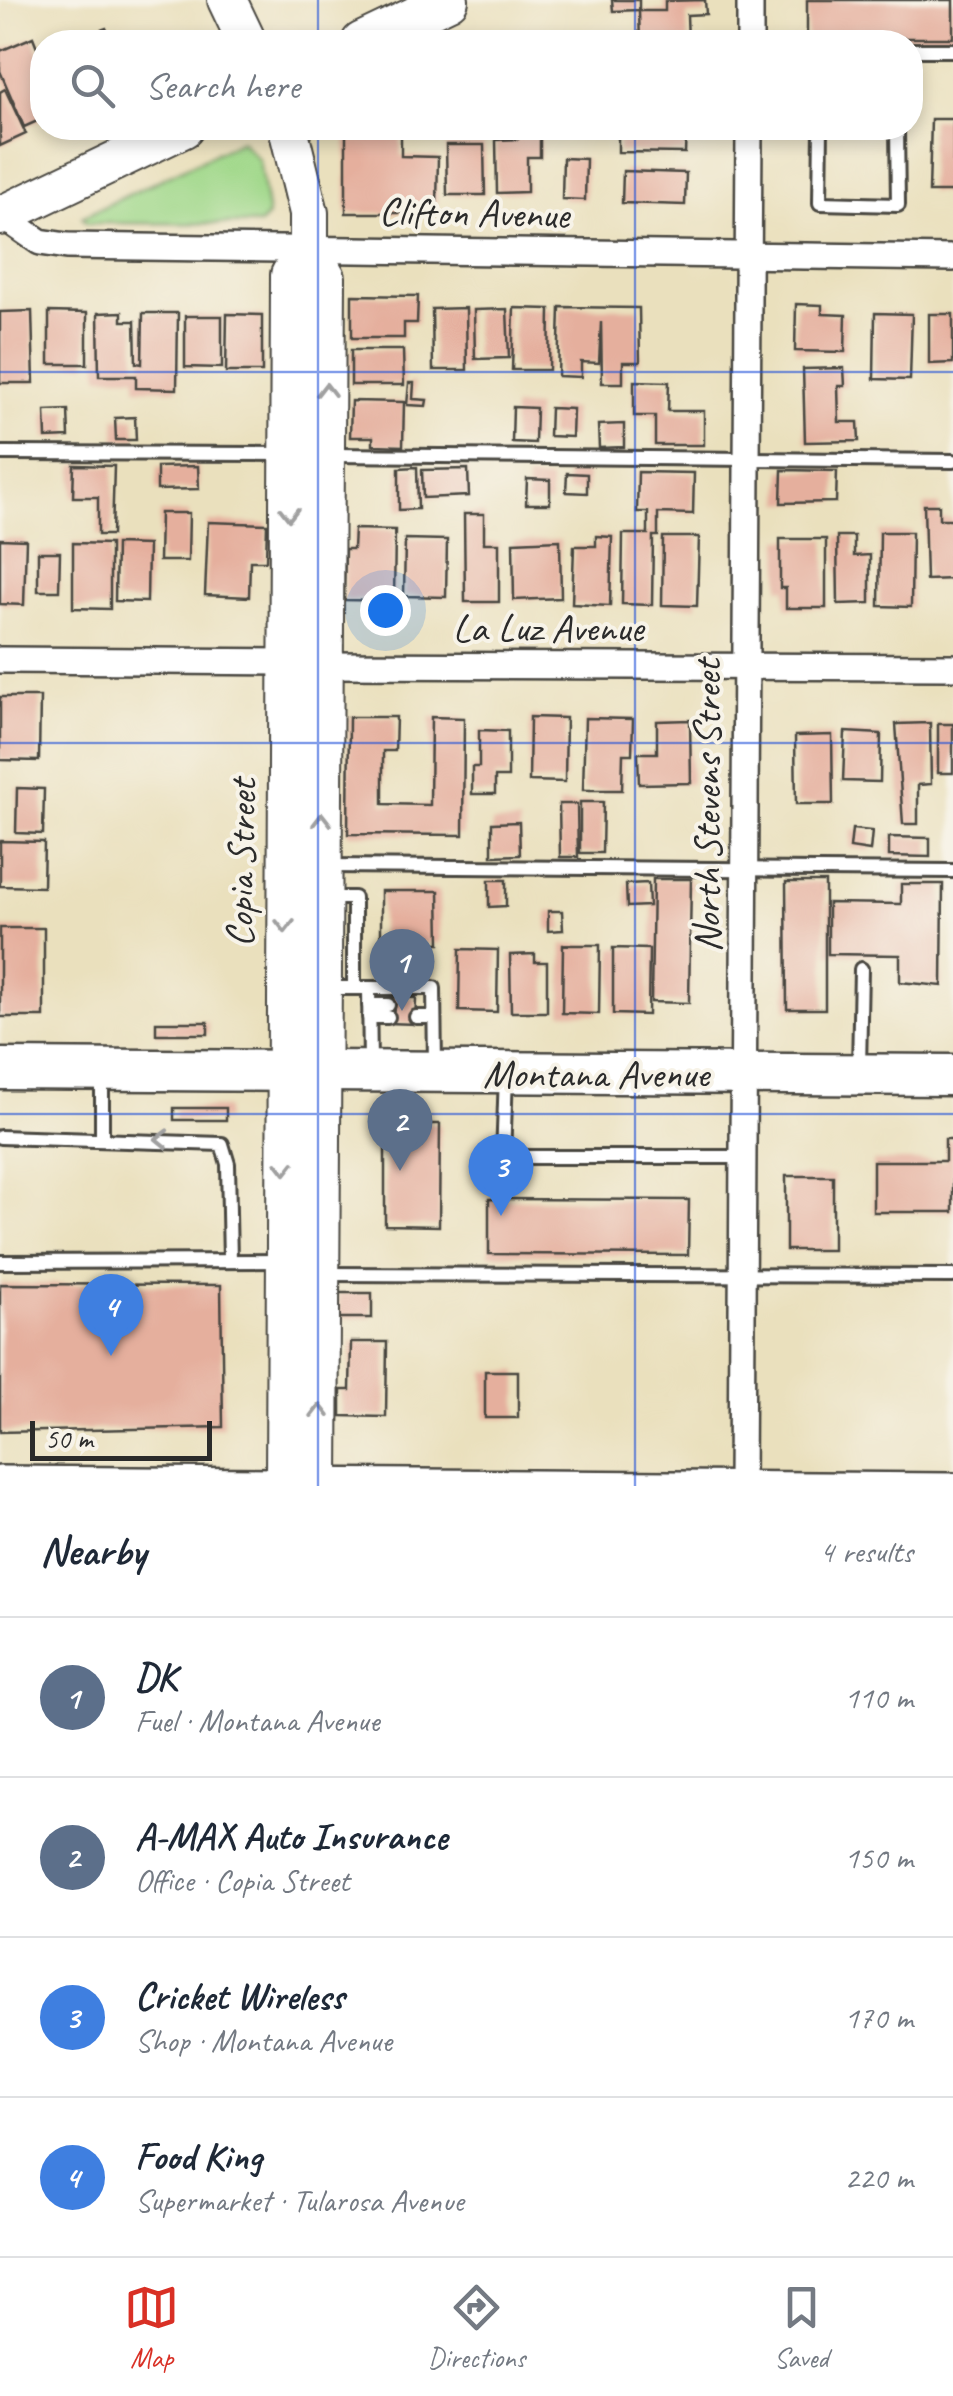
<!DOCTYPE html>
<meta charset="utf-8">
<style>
body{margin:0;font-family:Caveat,sans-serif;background:#f2f2f3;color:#1f2937}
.scale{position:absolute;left:30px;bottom:25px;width:182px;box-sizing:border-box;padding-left:10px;border:5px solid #2b2b2b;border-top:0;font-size:28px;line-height:35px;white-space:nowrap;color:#2b2b2b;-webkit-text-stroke:8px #f7f3e8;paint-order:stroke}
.you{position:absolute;left:385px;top:610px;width:35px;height:35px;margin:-25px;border:8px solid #fff;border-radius:50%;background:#1a73e8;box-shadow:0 0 0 15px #1a73e833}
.badge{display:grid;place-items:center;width:65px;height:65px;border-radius:50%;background:#d93025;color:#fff;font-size:32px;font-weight:700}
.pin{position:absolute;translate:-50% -82px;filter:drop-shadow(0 2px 5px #0008)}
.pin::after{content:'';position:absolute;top:52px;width:35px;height:30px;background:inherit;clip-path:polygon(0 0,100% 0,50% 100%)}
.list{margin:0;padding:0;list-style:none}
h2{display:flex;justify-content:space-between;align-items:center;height:130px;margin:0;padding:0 40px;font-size:42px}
h2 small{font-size:32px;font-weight:400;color:#747a83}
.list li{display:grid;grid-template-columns:65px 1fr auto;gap:30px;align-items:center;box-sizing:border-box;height:160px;padding:0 40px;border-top:2px solid #e0e1e3}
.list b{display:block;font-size:38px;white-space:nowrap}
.list p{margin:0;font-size:32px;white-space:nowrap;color:#747a83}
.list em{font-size:32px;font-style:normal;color:#747a83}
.icon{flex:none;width:55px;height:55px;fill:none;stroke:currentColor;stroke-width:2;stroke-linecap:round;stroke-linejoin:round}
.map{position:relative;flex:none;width:953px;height:1486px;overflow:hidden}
.search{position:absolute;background:#fff;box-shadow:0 5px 15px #0003;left:30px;right:30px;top:30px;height:110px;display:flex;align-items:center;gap:25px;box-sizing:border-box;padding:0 35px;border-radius:40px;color:#747a83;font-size:38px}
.sheet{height:770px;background:#fff}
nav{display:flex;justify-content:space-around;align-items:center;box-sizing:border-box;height:140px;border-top:2px solid #e0e1e3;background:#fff;font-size:28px;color:#747a83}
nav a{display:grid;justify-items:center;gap:5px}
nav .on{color:#d93025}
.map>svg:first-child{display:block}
.green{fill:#a0d88a;stroke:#66825a;stroke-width:2.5}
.building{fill:#e5af9d}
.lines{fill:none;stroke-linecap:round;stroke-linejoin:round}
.lane-casing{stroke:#484641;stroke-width:18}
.street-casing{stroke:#484641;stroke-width:30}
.secondary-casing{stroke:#484641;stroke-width:42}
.primary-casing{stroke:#484641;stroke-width:45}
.lane{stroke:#fff;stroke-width:12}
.street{stroke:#fff;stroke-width:25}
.secondary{stroke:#fff;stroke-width:38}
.primary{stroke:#fff;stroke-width:40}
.oneway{stroke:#a0a0a0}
.grid{fill:none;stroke:#1d4ed8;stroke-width:2.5;stroke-opacity:0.55}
.labels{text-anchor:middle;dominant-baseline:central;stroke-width:8;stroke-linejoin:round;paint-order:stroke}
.street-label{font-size:40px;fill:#2b2b2b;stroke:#f7f3e8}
</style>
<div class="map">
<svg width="953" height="1486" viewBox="0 0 953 1486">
<rect width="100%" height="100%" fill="#f7f3e8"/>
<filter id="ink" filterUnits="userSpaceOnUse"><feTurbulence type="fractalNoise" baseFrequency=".01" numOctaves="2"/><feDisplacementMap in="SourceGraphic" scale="20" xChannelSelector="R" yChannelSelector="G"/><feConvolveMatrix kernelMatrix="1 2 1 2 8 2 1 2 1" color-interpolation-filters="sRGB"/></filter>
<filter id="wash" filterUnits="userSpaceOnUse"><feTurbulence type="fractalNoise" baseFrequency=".0048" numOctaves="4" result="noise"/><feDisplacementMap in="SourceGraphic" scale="40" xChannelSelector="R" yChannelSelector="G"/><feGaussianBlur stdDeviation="2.25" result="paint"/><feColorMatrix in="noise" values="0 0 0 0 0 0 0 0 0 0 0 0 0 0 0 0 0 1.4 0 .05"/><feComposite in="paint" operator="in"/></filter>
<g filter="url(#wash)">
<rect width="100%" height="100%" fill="#eae0bd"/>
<polygon class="green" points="241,141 259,160 268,216 260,224 86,223 82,217"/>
<g id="blocks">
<g class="building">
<polygon points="612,0 639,0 639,10 613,11"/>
<polygon points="705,0 706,14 687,15 688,41 640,42 639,11 665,11 665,1"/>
<rect x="807" y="0" width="146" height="38"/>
<polygon points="106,28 112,42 69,42"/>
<polygon points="33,37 42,60 42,119 24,127 0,71 0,51"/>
<polygon points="5,89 26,134 0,146 0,92"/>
<polygon points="931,119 953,119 953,192 929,192"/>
<polygon points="346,128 401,128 401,156 438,157 437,205 401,204 401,213 346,213"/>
<polygon points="518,128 540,128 540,157 527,157 527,192 497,193 496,140 518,139"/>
<polygon points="618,128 686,128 685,153 618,152"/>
<polygon points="446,145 484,145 485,195 447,195"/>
<polygon points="563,158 586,159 585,200 562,199"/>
<polygon points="623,171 686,173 685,205 622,203"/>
<polygon points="352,295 418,296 417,323 404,323 404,338 352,338"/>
<polygon points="796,304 822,305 822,314 846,315 845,352 795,351"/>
<polygon points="560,307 639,308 640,362 623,362 623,383 602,383 601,322 599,363 581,362 581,377 558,376"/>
<polygon points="466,308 467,370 433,370 432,309"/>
<polygon points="514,308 550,309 549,370 512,370"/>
<polygon points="507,309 509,358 475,359 474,310"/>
<polygon points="32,311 34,383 0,383 0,312"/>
<polygon points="49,312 87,313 87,364 49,364"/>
<polygon points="122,312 122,321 135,321 136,363 142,364 143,313 178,313 177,389 136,388 136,376 99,376 98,313"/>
<polygon points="875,313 912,314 910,380 874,379"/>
<polygon points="227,314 262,315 262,372 226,372"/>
<polygon points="929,314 953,314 953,363 929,364"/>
<polygon points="185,316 222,316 222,368 185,367"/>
<polygon points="351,350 403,350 404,385 351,385"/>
<polygon points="844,368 845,386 838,386 839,422 858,422 859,441 805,442 803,369"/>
<polygon points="634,381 669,382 668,411 704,411 704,445 655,445 655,416 634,416"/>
<polygon points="409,383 414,383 413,399 427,400 426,406 407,405"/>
<polygon points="351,401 404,402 403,446 373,445 373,437 350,437"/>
<polygon points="513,407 536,408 535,443 512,442"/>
<polygon points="550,408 573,409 572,437 549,436"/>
<polygon points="68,410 69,437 46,438 45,411"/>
<polygon points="135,417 136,440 116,440 115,418"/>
<polygon points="624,424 624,447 599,448 598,425"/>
<polygon points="74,465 114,466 112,535 98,535 98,497 73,497"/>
<polygon points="198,466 199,489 157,490 157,467"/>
<polygon points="417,467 418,509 399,510 399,468"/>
<polygon points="468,469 469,496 423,498 422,470"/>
<polygon points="782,470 837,471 836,502 781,503"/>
<polygon points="638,472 694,473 693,514 658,513 658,536 653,536 652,605 622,604 623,534 648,534 648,512 637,512"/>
<polygon points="567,473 587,474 587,493 566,492"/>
<polygon points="527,479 550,480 550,504 526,504"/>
<polygon points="924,505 939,505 939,519 953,519 953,579 926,580"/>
<polygon points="160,513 189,513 188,561 159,561"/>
<polygon points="464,514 484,514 484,543 499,543 499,602 465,602"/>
<polygon points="208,522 267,524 266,561 250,561 249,597 205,595"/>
<polygon points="354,529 395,530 394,601 344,600 345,549 353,549"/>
<polygon points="880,532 912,532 911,607 879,606"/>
<polygon points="596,536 612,537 610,606 572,604 574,546 596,546"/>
<polygon points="837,536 854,536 854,556 870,555 870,603 838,604"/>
<polygon points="663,537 699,537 697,606 662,605"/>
<polygon points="0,539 26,540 24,605 0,604"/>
<polygon points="405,539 447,540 446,597 404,596"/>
<polygon points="780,539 826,539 826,608 786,608 786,588 780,588"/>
<polygon points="560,540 561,598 514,600 513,542"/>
<polygon points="73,543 110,544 110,609 73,608"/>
<polygon points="116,544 148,545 147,602 115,601"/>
<polygon points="38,552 60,552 59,591 38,591"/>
<polygon points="0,697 40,697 39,761 0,760"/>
<polygon points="349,717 396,717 395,751 383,751 383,804 430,805 431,717 464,718 463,835 348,834"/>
<polygon points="530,717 566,718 565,782 529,781"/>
<polygon points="585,718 633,719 632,754 623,754 622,790 583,790"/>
<polygon points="690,720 691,783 639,784 638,753 657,753 657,721"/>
<polygon points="930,723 931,784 918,785 918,824 903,824 896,724"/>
<rect x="938" y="724" width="15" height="49"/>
<polygon points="479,730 508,731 508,777 495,777 495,794 472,794 472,767 479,767"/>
<polygon points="845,732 881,734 880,782 843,781"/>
<polygon points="832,735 833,804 796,804 795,736"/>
<polygon points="17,788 44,789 43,834 16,833"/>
<polygon points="580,802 603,802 602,853 580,853"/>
<polygon points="559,804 577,804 578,857 560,857"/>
<polygon points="519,822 520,855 492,856 492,823"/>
<polygon points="852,829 872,831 870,851 850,848"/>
<polygon points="889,837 930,838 930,857 889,856"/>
<polygon points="0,841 44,842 43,887 0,886"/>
<polygon points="653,879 691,879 689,1003 651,1002"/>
<polygon points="489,880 506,880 506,906 489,907"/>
<polygon points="786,882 825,882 825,1009 787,1009"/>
<polygon points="648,883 649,906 627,907 626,884"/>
<polygon points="901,884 943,884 942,986 900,982 900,955 828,954 828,903 901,904"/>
<polygon points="381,891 439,891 440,943 381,943"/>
<polygon points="548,911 562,911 563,930 548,931"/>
<rect x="0" y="928" width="44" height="89"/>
<polygon points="563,945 600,945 599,1014 562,1013"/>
<polygon points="613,948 649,949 648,1015 613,1014"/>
<polygon points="460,949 498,950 497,1012 459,1011"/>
<polygon points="535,954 535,962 547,962 547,1012 511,1012 510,955"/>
<polygon points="389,997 416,998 415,1024 388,1023"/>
<rect x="156" y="1022" width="52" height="12"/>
<rect x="174" y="1108" width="52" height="12"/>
<polygon points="385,1124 440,1124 439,1226 385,1225"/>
<polygon points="945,1139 953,1139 953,1212 873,1212 873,1161 945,1161"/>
<rect x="786" y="1176" width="47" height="74"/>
<polygon points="489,1199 689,1200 688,1255 489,1254"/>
<polygon points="0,1284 221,1285 223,1427 0,1432"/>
<rect x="339" y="1293" width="33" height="25"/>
<polygon points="351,1342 387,1342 386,1417 341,1416 341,1390 350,1390"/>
<rect x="485" y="1371" width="33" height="47"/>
</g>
</g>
</g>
<g filter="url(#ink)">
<use href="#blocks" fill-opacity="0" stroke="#484641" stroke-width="2.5"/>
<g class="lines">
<g class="lane-casing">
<g id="lane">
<polyline points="910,50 953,50"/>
<polyline points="821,128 820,203 898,205 897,128"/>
<polyline points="0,453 286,454"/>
<polyline points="331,455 953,461"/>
<polyline points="326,866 953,871"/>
<polyline points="326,898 354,898 354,988"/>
<polyline points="326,988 434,988 435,1065"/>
<polyline points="369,988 370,1064"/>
<polyline points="369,1005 388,1005"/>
<polyline points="369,1017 388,1017"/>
<polyline points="416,1017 434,1017"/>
<polyline points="859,1068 861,969"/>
<polyline points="506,1075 503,1157 743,1157"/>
<polyline points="102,1076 102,1138"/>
<polyline points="0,1137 222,1144 228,1164 230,1261"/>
<polyline points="0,1262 282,1261"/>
<polyline points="322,1274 953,1276"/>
</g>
</g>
<g class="street-casing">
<g id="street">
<polyline points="750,42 750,0"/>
<polyline points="1,215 40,242 67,246 953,258"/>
<polyline points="0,660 289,662"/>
<polyline points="323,665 953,667"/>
<polyline points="0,1479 953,1486"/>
<polyline points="741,1486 749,128"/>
</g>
</g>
<g class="secondary-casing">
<g id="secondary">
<polyline points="227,0 247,42"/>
<polyline points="361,42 449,0"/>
<polyline points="288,128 309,213 309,247 326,277 319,1486"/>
<polyline points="0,216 184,128"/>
<polyline points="285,1486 290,275 309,247"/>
</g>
</g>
<g class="primary-casing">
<polyline id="primary" points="0,1069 953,1075"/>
</g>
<use href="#lane" class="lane"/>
<use href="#street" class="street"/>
<use href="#secondary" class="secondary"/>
<use href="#primary" class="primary"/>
</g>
<defs><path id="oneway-chevron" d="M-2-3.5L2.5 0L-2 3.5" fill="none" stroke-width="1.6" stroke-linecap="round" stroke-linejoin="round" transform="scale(2.5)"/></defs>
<g class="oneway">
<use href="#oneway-chevron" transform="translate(326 390) rotate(-90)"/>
<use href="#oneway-chevron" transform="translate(289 514) rotate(90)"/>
<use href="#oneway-chevron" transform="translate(322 820) rotate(-90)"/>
<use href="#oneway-chevron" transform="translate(285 926) rotate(90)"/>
<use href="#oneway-chevron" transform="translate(162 1139) rotate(-179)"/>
<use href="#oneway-chevron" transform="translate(285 1168) rotate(90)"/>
<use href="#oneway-chevron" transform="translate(320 1411) rotate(-90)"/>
</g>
</g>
<path class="grid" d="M318 0V42M635 0V42M318 128V1486M635 128V1486M0 372H953M0 743H953M0 1114H953"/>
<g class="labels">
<g class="street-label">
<text transform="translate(474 213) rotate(1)">Clifton Avenue</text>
<text x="548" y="628">La Luz Avenue</text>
<text transform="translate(707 806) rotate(-90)">North Stevens Street</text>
<text transform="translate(241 863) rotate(-89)">Copia Street</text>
<text x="596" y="1074">Montana Avenue</text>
</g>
</g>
</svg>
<div class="scale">50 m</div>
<div class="you"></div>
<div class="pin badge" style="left:402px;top:1011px;background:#5c6f8a">1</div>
<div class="pin badge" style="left:400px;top:1171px;background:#5c6f8a">2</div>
<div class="pin badge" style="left:501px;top:1216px;background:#3f7fe0">3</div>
<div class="pin badge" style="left:111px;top:1356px;background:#3f7fe0">4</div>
<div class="search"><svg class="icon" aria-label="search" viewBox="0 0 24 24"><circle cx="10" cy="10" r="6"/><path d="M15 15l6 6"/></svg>Search here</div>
</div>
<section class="sheet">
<h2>Nearby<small>4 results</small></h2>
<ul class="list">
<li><span class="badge" style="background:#5c6f8a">1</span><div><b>DK</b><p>Fuel · Montana Avenue</p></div><em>110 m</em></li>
<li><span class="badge" style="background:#5c6f8a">2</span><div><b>A-MAX Auto Insurance</b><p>Office · Copia Street</p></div><em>150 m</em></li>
<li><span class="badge" style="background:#3f7fe0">3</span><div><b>Cricket Wireless</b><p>Shop · Montana Avenue</p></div><em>170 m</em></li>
<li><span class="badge" style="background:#3f7fe0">4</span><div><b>Food King</b><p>Supermarket · Tularosa Avenue</p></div><em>220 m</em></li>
</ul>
</section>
<nav>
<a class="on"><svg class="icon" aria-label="map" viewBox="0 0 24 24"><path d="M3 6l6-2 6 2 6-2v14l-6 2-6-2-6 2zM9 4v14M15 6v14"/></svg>Map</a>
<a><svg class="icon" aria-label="directions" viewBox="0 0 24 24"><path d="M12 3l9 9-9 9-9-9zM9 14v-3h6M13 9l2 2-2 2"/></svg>Directions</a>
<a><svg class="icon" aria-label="saved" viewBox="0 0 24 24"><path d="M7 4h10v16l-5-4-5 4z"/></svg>Saved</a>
</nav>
